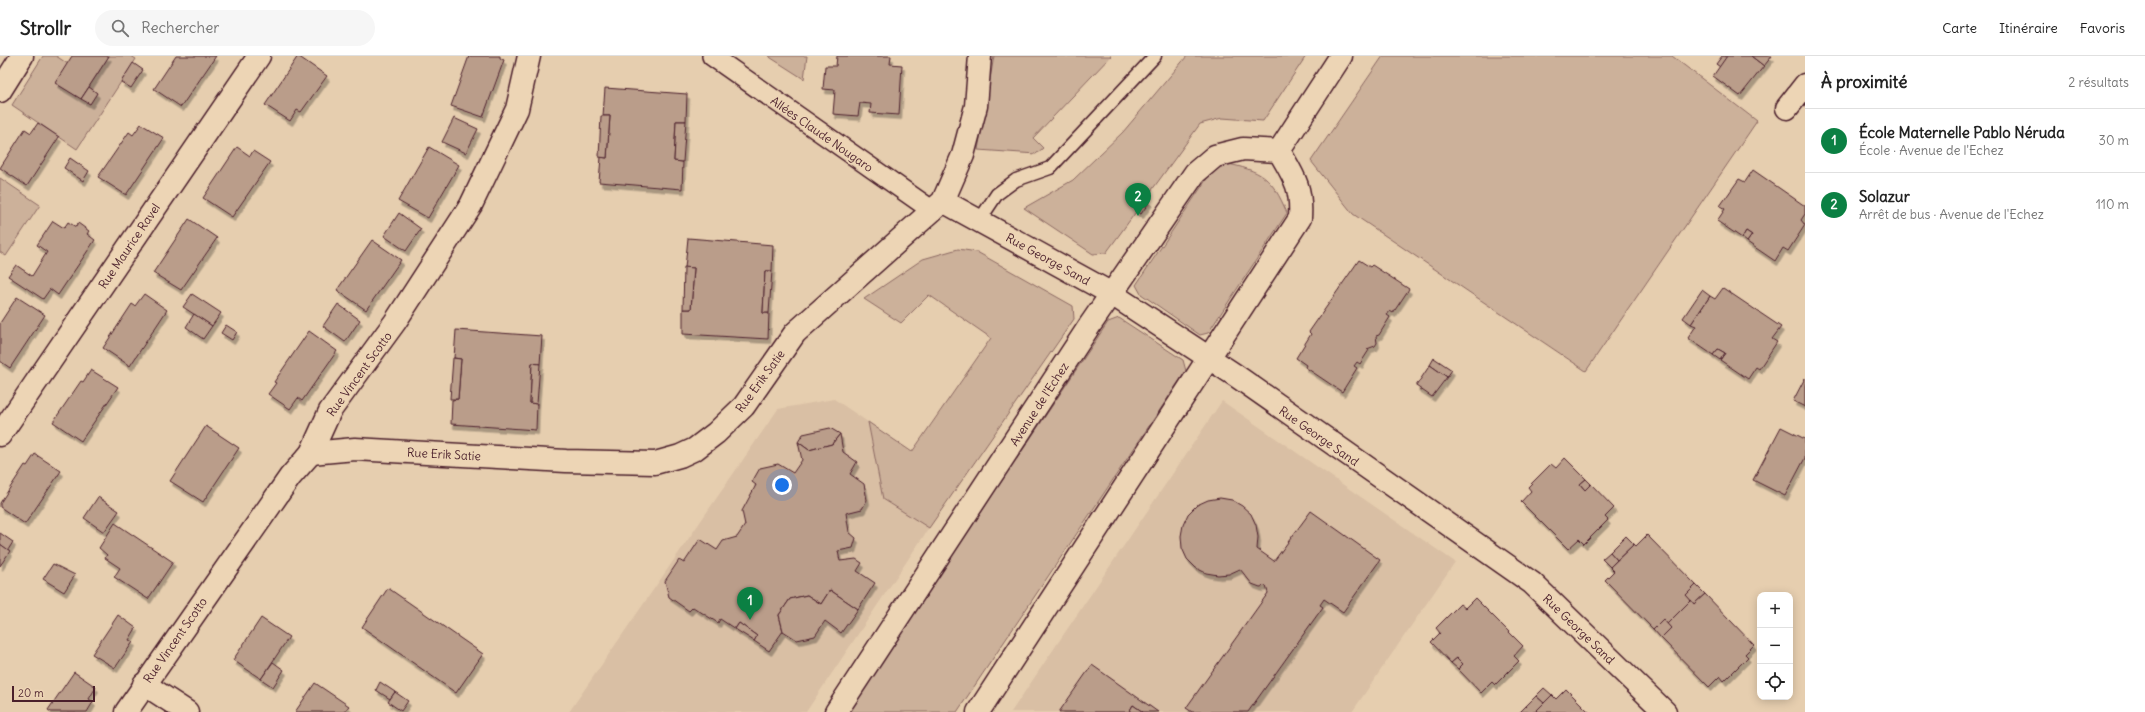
<!DOCTYPE html>
<html lang="fr">
<meta charset="utf-8">
<style>
body{margin:0;font-family:Delius,sans-serif;background:#f6f6f6;color:#222}
.controls{position:absolute;right:12px;bottom:12px;display:grid;overflow:hidden;border-radius:8px;box-shadow:0 2px 10px #0003}
.controls button{width:36px;height:36px;display:grid;place-items:center;padding:0;border:0;border-bottom:1px solid #e0e0e0;background:#fff;color:#222;font:20px sans-serif}
.scale{position:absolute;left:12px;bottom:10px;width:83px;box-sizing:border-box;padding-left:4px;border:2px solid #4a1f2b;border-top:0;font-size:11px;line-height:14px;white-space:nowrap;color:#4a1f2b;-webkit-text-stroke:3px #edd5b5;paint-order:stroke}
.you{position:absolute;left:782px;top:429px;width:14px;height:14px;margin:-10px;border:3px solid #fff;border-radius:50%;background:#1a73e8;box-shadow:0 0 0 6px #1a73e833}
.badge{display:grid;place-items:center;width:26px;height:26px;border-radius:50%;background:#0b8043;color:#fff;font-size:13px;font-weight:700}
.pin{position:absolute;translate:-50% -33px;filter:drop-shadow(0 1px 2px #0008)}
.pin::after{content:'';position:absolute;top:21px;width:14px;height:12px;background:inherit;clip-path:polygon(0 0,100% 0,50% 100%)}
.list{margin:0;padding:0;list-style:none}
h2{display:flex;justify-content:space-between;align-items:center;height:52px;margin:0;padding:0 16px;font-size:17px}
h2 small{font-size:13px;font-weight:400;color:#767676}
.list li{display:grid;grid-template-columns:26px 1fr auto;gap:12px;align-items:center;box-sizing:border-box;height:64px;padding:0 16px;border-top:1px solid #e0e0e0}
.list b{display:block;font-size:15px;white-space:nowrap}
.list p{margin:0;font-size:13px;white-space:nowrap;color:#767676}
.list em{font-size:13px;font-style:normal;color:#767676}
.icon{flex:none;width:22px;height:22px;fill:none;stroke:currentColor;stroke-width:2;stroke-linecap:round;stroke-linejoin:round}
.map{position:relative;flex:none;width:1805px;height:656px;overflow:hidden}
header{display:flex;align-items:center;gap:24px;box-sizing:border-box;height:56px;padding:0 20px;background:#fff;border-bottom:1px solid #e0e0e0}
header strong{font-size:19px}
nav{display:flex;gap:22px;margin-inline-start:auto;font-size:14px}
.search{width:280px;height:36px;background:#f6f6f6;display:flex;align-items:center;gap:10px;box-sizing:border-box;padding:0 14px;border-radius:22px;color:#767676;font-size:15px}
main{display:flex}
aside{flex:1;background:#fff}
.map>svg:first-child{display:block}
.built{fill:#d9bfa4}
.green{fill:#ccb19a;stroke:#8b6862}
.building{fill:#ba9d8a;stroke:#4a1f2b;filter:url(#shadow)}
.lines{fill:none;stroke-linecap:round;stroke-linejoin:round}
.service-casing{stroke:#4a1f2b;stroke-width:15}
.pedestrian-casing{stroke:#4a1f2b;stroke-width:22}
.minor-casing{stroke:#4a1f2b;stroke-width:25}
.service{stroke:#edd5b5;stroke-width:12}
.pedestrian{stroke:#edd5b5;stroke-width:19}
.minor{stroke:#edd5b5;stroke-width:22}
.labels{text-anchor:middle;dominant-baseline:central;stroke-width:3;stroke-linejoin:round;paint-order:stroke}
.street-label{font-size:12px;fill:#4a1f2b;stroke:#edd5b5}
</style>
<header>
<strong>Strollr</strong>
<div class="search"><svg class="icon" aria-label="search" viewBox="0 0 24 24"><circle cx="10" cy="10" r="6"/><path d="M15 15l6 6"/></svg>Rechercher</div>
<nav><a>Carte</a><a>Itinéraire</a><a>Favoris</a></nav>
</header>
<main>
<div class="map">
<svg width="1805" height="656" viewBox="0 0 1805 656">
<defs>
<filter id="shadow"><feDropShadow dx="2.5" dy="4.5" stdDeviation="0" flood-color="#0004"/></filter>
</defs>
<rect width="100%" height="100%" fill="#e6ceaf"/>
<filter id="ink" filterUnits="userSpaceOnUse"><feTurbulence type="fractalNoise" baseFrequency=".025" numOctaves="2"/><feDisplacementMap in="SourceGraphic" scale="8" xChannelSelector="R" yChannelSelector="G"/><feConvolveMatrix kernelMatrix="1 2 1 2 8 2 1 2 1" color-interpolation-filters="sRGB"/></filter>
<g filter="url(#ink)">
<g class="built">
<polygon points="834,343 868,366 883,443 929,472 806,656 569,656 778,353"/>
<polygon points="1222,345 1455,506 1352,656 1011,656"/>
</g>
<g class="green">
<polygon points="43,0 56,0 68,8 55,27 90,48 97,37 89,31 109,0 131,0 136,3 77,93 12,49"/>
<polygon points="768,0 807,0 804,23"/>
<polygon points="994,0 1111,0 1033,82 1043,92 1036,98 978,94"/>
<polygon points="1187,0 1306,0 1263,65 1222,62 1200,68 1106,197 1093,198 1024,152 1073,124 1123,76"/>
<polygon points="1383,0 1672,0 1757,65 1586,315 1353,158 1311,105"/>
<path d="M1224 107C1262 115 1272 121 1287 157L1208 277 1200 279 1141 238 1136 229 1210 118Z"/>
<polygon points="0,122 40,149 6,200 0,196"/>
<polygon points="958,193 977,196 1073,250 1074,263 929,472 883,443 868,366 912,396 991,282 929,239 901,267 864,243 923,203"/>
<polygon points="1119,262 1183,304 1186,315 957,656 848,656 1108,266"/>
</g>
<g class="building">
<polygon points="72,0 109,0 81,43 55,27"/>
<polygon points="176,0 216,0 181,51 154,33"/>
<polygon points="298,0 327,20 301,56 297,54 290,65 265,49"/>
<polygon points="469,0 500,0 500,2 504,4 483,61 451,50"/>
<polygon points="837,0 891,0 890,8 902,9 899,59 870,57 871,48 860,47 858,60 833,58 835,34 823,33 825,10 836,10"/>
<polygon points="1722,0 1728,1 1720,11 1716,8"/>
<polygon points="1727,0 1751,0 1764,10 1740,40 1713,20"/>
<polygon points="1751,0 1772,0 1764,10"/>
<polygon points="133,7 143,14 131,32 121,26"/>
<polygon points="89,31 97,37 90,48 81,43"/>
<polygon points="605,32 687,38 686,65 676,65 674,105 683,106 682,133 599,126 601,101 607,102 610,60 603,60"/>
<polygon points="601,60 610,60 607,102 599,101"/>
<polygon points="454,62 478,73 466,97 442,86"/>
<polygon points="676,65 686,65 683,106 674,105"/>
<polygon points="38,67 59,81 27,130 0,112 25,73 31,77"/>
<polygon points="141,68 164,82 126,139 98,121 129,76 133,79"/>
<polygon points="237,91 250,100 253,95 270,106 232,161 203,142"/>
<polygon points="429,91 459,109 428,162 398,145"/>
<polygon points="70,102 89,115 83,125 64,112"/>
<polygon points="1753,114 1805,150 1805,158 1801,164 1805,169 1788,195 1783,192 1775,205 1747,186 1752,179 1746,175 1742,182 1717,165 1725,153 1720,150 1739,123 1745,126"/>
<polygon points="1144,142 1150,145 1141,158 1135,155"/>
<polygon points="399,157 421,173 406,195 384,180"/>
<polygon points="189,163 217,182 181,234 153,217"/>
<polygon points="53,165 64,172 68,166 76,171 78,167 89,175 87,178 95,184 58,239 50,233 43,243 8,220 16,209 32,220 47,196 37,189"/>
<polygon points="1746,175 1752,179 1747,186 1742,182"/>
<polygon points="688,182 773,189 772,215 765,215 763,257 769,257 768,283 683,278 683,253 691,253 694,212 685,212"/>
<polygon points="372,184 401,204 366,254 337,234"/>
<polygon points="1359,204 1370,211 1372,209 1409,233 1393,257 1390,255 1387,259 1390,261 1379,279 1376,280 1377,287 1375,290 1367,293 1369,294 1360,308 1357,306 1354,310 1357,312 1342,336 1305,311 1306,309 1296,302 1311,278 1309,276"/>
<polygon points="684,211 694,212 691,253 683,253"/>
<polygon points="765,215 772,215 769,257 763,257"/>
<polygon points="1723,232 1781,271 1772,283 1777,286 1759,313 1756,311 1748,323 1720,304 1725,297 1718,293 1713,299 1688,282 1696,270 1691,268 1710,240 1715,243"/>
<polygon points="1702,234 1710,240 1691,268 1683,262"/>
<polygon points="144,238 167,254 130,310 103,292 132,248 135,250"/>
<polygon points="192,238 221,257 212,270 183,251"/>
<polygon points="17,241 45,259 10,312 0,305 0,267"/>
<polygon points="338,248 360,264 345,286 323,270"/>
<polygon points="194,258 212,270 203,283 186,271"/>
<polygon points="226,269 237,276 232,284 221,277"/>
<polygon points="456,274 542,280 540,308 532,307 530,347 537,348 536,374 451,368 452,344 458,343 461,303 454,302"/>
<polygon points="309,275 337,295 302,345 298,342 290,353 268,338 276,327 274,326"/>
<polygon points="1718,293 1725,297 1720,304 1713,299"/>
<polygon points="453,302 461,303 458,343 450,343"/>
<polygon points="1434,302 1452,314 1447,321 1430,309"/>
<polygon points="532,307 540,308 537,348 530,347"/>
<polygon points="1430,309 1447,321 1432,341 1416,330"/>
<polygon points="91,314 118,331 81,385 53,366 81,325 83,326"/>
<polygon points="1805,322 1805,351 1793,345"/>
<polygon points="206,370 239,392 203,446 170,425"/>
<polygon points="1781,371 1805,383 1805,402 1785,440 1753,424"/>
<polygon points="830,372 840,378 832,388 809,394 798,386 803,378"/>
<polygon points="840,378 843,396 857,406 850,418 864,428 867,444 862,453 846,457 849,476 856,482 853,492 838,495 840,505 856,503 862,507 857,515 875,527 858,553 830,534 821,548 807,539 790,543 779,559 783,575 769,595 754,585 757,580 739,567 735,573 720,563 718,567 693,551 689,555 669,541 665,525 679,504 684,507 700,483 717,494 723,485 737,481 745,469 742,455 756,429 752,426 760,412 778,408 793,417 802,404 798,386 809,394 832,388"/>
<polygon points="35,398 61,415 25,468 0,451 0,447 25,409 27,410"/>
<polygon points="1565,402 1586,423 1580,428 1585,434 1591,428 1614,452 1605,461 1608,464 1584,488 1579,483 1568,493 1521,446 1531,435 1528,431 1551,408 1556,412"/>
<polygon points="1586,423 1591,428 1585,434 1580,428"/>
<polygon points="98,441 119,455 104,476 84,462"/>
<polygon points="1220,442 1232,444 1242,450 1251,458 1256,469 1258,481 1257,493 1274,505 1311,455 1380,504 1343,556 1324,543 1320,549 1323,551 1248,656 1192,656 1186,652 1268,537 1266,530 1260,531 1252,528 1240,513 1229,518 1218,519 1206,517 1196,512 1187,503 1182,492 1181,480 1183,469 1188,458 1197,449 1208,444"/>
<polygon points="115,467 173,506 148,543 114,521 120,512 105,502 107,499 99,492"/>
<polygon points="0,477 13,486 8,494 0,488"/>
<polygon points="1647,479 1696,529 1686,539 1691,544 1667,568 1663,563 1653,573 1605,524 1614,515 1610,511 1634,488 1636,490"/>
<polygon points="1626,480 1634,488 1617,504 1610,496"/>
<polygon points="0,488 10,495 0,510"/>
<polygon points="1610,496 1617,504 1610,511 1602,503"/>
<polygon points="53,508 75,519 64,536 43,523"/>
<polygon points="1696,529 1705,538 1694,548 1686,539"/>
<polygon points="388,532 483,598 456,637 362,571"/>
<polygon points="830,534 858,553 841,577 825,565 815,580 797,584 783,575 779,559 790,543 807,539 821,548"/>
<polygon points="1705,538 1754,589 1745,598 1748,601 1724,625 1720,620 1709,631 1661,582 1671,572 1667,568 1691,544 1694,548"/>
<polygon points="1475,542 1523,590 1514,600 1519,605 1495,629 1492,626 1481,637 1458,613 1463,608 1457,602 1451,607 1431,586 1440,577 1436,572 1460,548 1465,552"/>
<polygon points="118,559 136,572 129,584 133,586 115,612 92,598"/>
<polygon points="261,562 289,581 261,623 233,604"/>
<polygon points="1663,563 1671,572 1661,582 1653,573"/>
<polygon points="739,567 757,580 754,585 735,573"/>
<polygon points="1457,602 1463,608 1458,613 1451,607"/>
<polygon points="273,606 284,614 273,631 261,623"/>
<polygon points="1092,609 1158,656 1143,656 1133,649 1129,656 1059,656"/>
<polygon points="74,616 96,631 89,643 93,646 87,656 51,656 48,654"/>
<polygon points="380,626 395,636 390,643 376,634"/>
<polygon points="315,627 349,650 344,656 295,656"/>
<polygon points="1544,632 1552,639 1544,647 1536,640"/>
<polygon points="1566,633 1589,656 1535,656 1552,639 1556,643"/>
<polygon points="395,636 408,645 401,655 388,646"/>
<polygon points="1536,640 1544,647 1535,656 1520,656"/>
<polygon points="1133,649 1143,656 1129,656"/>
</g>
<g class="lines">
<g class="service-casing">
<polyline id="service" points="979,165 997,138 1016,124 1050,112 1155,0"/>
</g>
<g class="pedestrian-casing">
<polyline id="pedestrian" points="712,0 933,155"/>
</g>
<g class="minor-casing">
<g id="minor">
<polyline points="0,35 22,0"/>
<polyline points="1787,52 1805,29"/>
<polyline points="1279,95 1341,0"/>
<polyline points="943,145 1112,238 1235,319 1532,527 1665,656"/>
<polyline points="0,379 259,0"/>
<polyline points="311,397 355,393 566,405 655,407 680,400 695,393 716,377 744,350 795,277 943,145 963,99 976,50 980,0"/>
<polyline points="144,628 187,656"/>
<polyline points="126,656 290,421 311,397 330,355 395,266 471,149 517,53 529,0"/>
<polyline points="836,656 1090,269 1195,117 1215,100 1243,93 1279,95"/>
<path d="M978 656 1300 162C1302 131 1294 121 1279 95"/>
</g>
</g>
<use href="#service" class="service"/>
<use href="#pedestrian" class="pedestrian"/>
<use href="#minor" class="minor"/>
</g>
</g>
<g class="labels">
<g class="street-label">
<text transform="translate(822 78) rotate(35)">Allées Claude Nougaro</text>
<text transform="translate(129 190) rotate(-56)">Rue Maurice Ravel</text>
<text transform="translate(1048 203) rotate(29)">Rue George Sand</text>
<text transform="translate(359 318) rotate(-54)">Rue Vincent Scotto</text>
<text transform="translate(760 325) rotate(-54)">Rue Erik Satie</text>
<text transform="translate(1039 348) rotate(-57)">Avenue de l'Echez</text>
<text transform="translate(1319 380) rotate(35)">Rue George Sand</text>
<text transform="translate(444 398) rotate(3)">Rue Erik Satie</text>
<text transform="translate(1579 573) rotate(44)">Rue George Sand</text>
<text transform="translate(175 584) rotate(-55)">Rue Vincent Scotto</text>
</g>
</g>
</svg>
<div class="controls">
<button>+</button>
<button>−</button>
<button><svg class="icon" aria-label="locate" viewBox="0 0 24 24"><circle cx="12" cy="12" r="6"/><path d="M12 2v4M12 18v4M2 12h4M18 12h4"/></svg></button>
</div>
<div class="scale">20 m</div>
<div class="you"></div>
<div class="pin badge" style="left:750px;top:564px">1</div>
<div class="pin badge" style="left:1138px;top:160px">2</div>
</div>
<aside>
<h2>À proximité<small>2 résultats</small></h2>
<ul class="list">
<li><span class="badge">1</span><div><b>École Maternelle Pablo Néruda</b><p>École · Avenue de l'Echez</p></div><em>30 m</em></li>
<li><span class="badge">2</span><div><b>Solazur</b><p>Arrêt de bus · Avenue de l'Echez</p></div><em>110 m</em></li>
</ul>
</aside>
</main>
